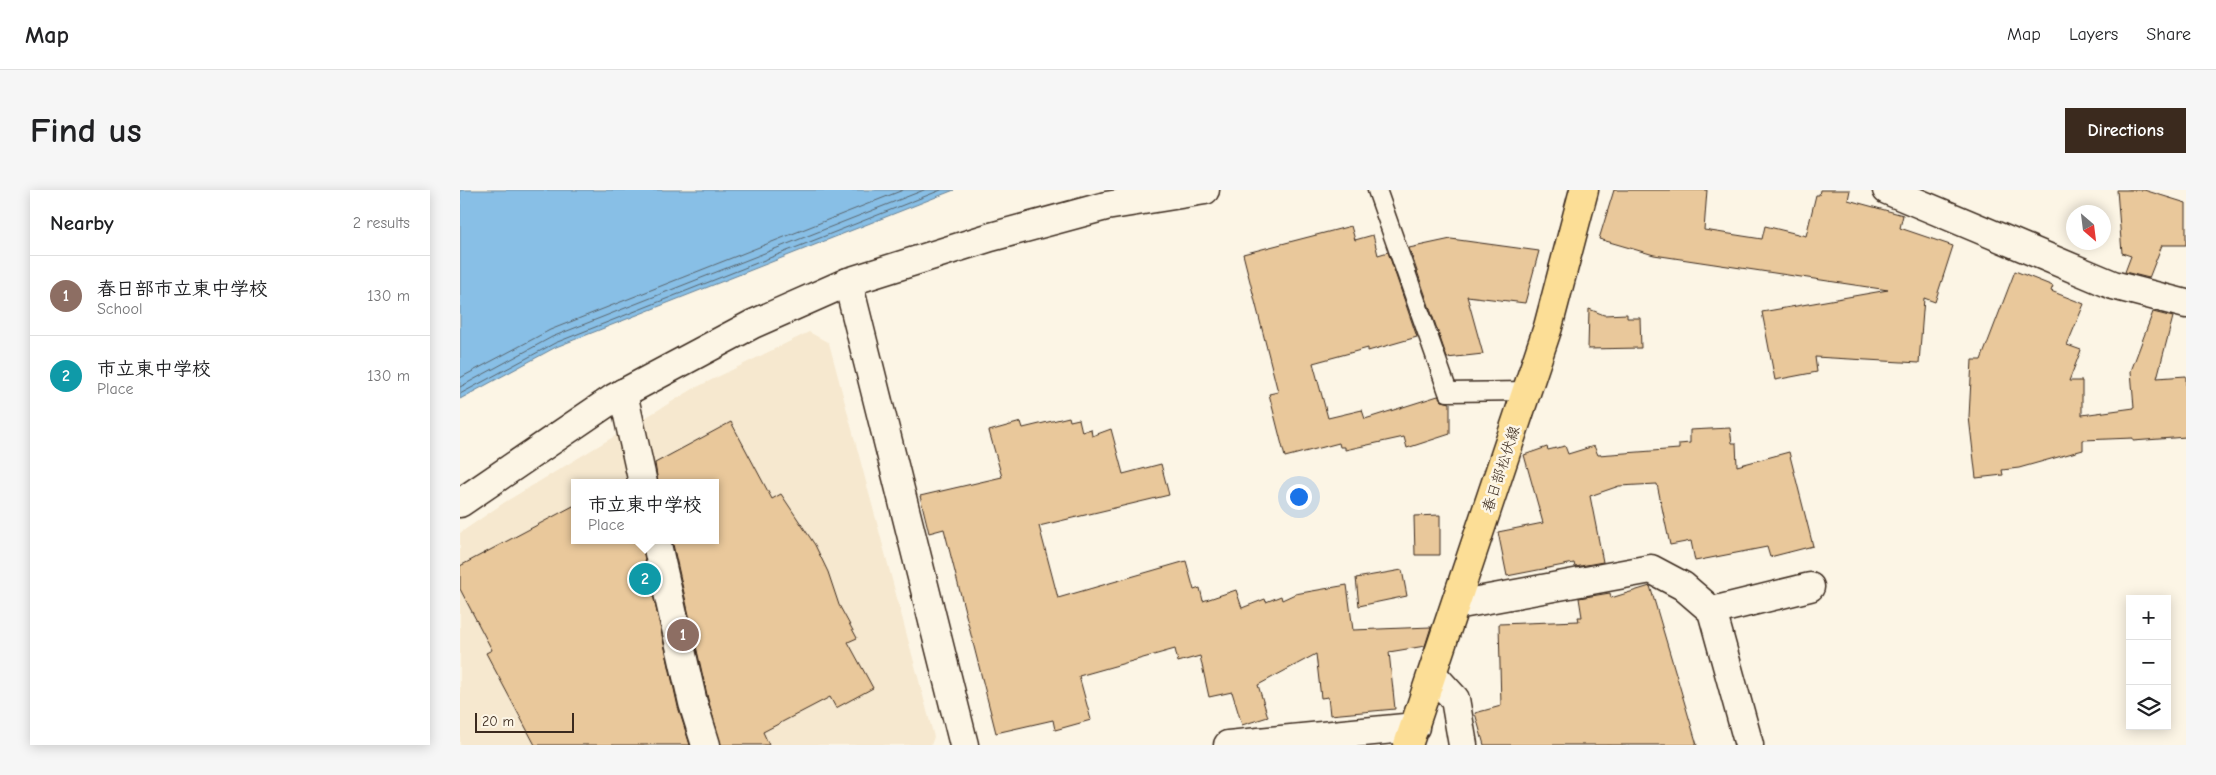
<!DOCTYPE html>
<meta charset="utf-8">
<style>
body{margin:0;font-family:"Comic Neue","Klee One",sans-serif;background:#f6f6f6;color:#202124}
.controls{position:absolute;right:15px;bottom:15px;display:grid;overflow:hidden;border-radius:0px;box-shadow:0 2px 12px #0003}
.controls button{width:45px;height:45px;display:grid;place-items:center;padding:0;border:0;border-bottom:1px solid #e0e0e0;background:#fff;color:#202124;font:25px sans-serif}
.compass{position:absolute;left:1606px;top:15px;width:45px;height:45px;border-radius:50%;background:#fff;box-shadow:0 2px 12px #0003;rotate:152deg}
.scale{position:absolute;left:15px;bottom:12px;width:99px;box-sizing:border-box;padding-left:5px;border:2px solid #3b2a1e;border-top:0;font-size:14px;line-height:18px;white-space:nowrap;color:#3b2a1e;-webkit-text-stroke:4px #fcf5e5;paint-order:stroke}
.you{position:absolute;left:838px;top:306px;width:18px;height:18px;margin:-12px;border:4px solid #fff;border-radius:50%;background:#1a73e8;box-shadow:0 0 0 8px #1a73e833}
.badge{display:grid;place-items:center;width:32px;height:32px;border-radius:50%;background:#3b2a1e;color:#fff;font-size:16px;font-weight:700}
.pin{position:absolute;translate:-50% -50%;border:2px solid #fff;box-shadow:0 1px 5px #0006}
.popup{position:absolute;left:111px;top:289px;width:148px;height:65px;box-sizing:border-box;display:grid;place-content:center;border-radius:0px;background:#fff;filter:drop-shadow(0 1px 4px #0005);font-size:16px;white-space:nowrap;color:#757577}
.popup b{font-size:19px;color:#202124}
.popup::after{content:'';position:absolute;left:50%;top:100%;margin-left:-10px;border:10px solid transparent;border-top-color:#fff}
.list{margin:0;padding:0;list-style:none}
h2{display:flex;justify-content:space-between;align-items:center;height:65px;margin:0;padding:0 20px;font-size:21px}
h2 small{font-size:16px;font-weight:400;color:#757577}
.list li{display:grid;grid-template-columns:32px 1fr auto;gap:15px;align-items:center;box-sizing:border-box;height:80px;padding:0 20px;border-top:1px solid #e0e0e0}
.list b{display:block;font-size:19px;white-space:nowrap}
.list p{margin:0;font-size:16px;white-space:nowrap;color:#757577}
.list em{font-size:16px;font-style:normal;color:#757577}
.icon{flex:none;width:28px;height:28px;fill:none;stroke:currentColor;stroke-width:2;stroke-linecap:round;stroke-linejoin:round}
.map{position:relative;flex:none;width:1726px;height:555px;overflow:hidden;border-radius:0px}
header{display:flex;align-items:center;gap:30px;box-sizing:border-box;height:70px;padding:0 25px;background:#fff;border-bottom:1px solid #e0e0e0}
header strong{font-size:24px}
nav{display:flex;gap:28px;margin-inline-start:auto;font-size:18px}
.intro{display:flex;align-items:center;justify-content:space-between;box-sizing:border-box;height:120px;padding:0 30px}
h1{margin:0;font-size:35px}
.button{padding:12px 22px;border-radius:0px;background:#3b2a1e;color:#fff;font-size:18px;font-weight:700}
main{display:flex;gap:30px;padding:0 30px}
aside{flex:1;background:#fff;border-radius:0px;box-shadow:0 2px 12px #0003}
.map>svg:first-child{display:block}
.built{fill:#f6e8cf;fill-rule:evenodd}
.water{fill:#88bfe6;stroke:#698396}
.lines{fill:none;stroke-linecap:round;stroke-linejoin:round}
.shore{stroke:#5a666e;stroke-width:1}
.building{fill:#e9c89b;stroke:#3b2a1e}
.lane-casing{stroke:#3b2a1e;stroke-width:21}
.street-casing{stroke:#3b2a1e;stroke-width:31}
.primary-casing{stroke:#3b2a1e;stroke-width:31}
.lane{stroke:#fcf5e5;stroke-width:18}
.street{stroke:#fcf5e5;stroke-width:28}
.primary{stroke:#fcde96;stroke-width:28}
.labels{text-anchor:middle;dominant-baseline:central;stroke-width:5;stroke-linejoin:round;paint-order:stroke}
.street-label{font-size:15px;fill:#3b2a1e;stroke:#fcf5e5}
</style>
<header>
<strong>Map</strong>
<nav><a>Map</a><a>Layers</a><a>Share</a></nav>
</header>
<div class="intro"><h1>Find us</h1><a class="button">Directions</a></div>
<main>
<aside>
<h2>Nearby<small>2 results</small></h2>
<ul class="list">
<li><span class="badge" style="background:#8d6e63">1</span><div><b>春日部市立東中学校</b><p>School</p></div><em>130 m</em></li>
<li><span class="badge" style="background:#0f9aa8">2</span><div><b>市立東中学校</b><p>Place</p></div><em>130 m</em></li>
</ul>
</aside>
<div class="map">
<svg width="1726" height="555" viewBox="0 0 1726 555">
<rect width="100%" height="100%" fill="#fcf5e5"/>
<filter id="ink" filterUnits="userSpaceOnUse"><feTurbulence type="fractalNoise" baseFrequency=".02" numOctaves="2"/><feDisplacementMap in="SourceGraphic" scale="10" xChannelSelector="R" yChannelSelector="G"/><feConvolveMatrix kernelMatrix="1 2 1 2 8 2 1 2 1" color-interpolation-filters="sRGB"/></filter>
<g filter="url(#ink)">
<path class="built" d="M349 142 369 153 474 547 471 555H0V343L45 312 233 199ZM115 293H255V350H115Z"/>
<polygon class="water" points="0,0 494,0 96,157 0,209"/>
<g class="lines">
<g class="shore">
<polyline points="0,188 90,140 443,0"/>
<polyline points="0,197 92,147 464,0"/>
<polyline points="0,204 95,153 481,0"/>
</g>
</g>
<g class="building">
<polygon points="1154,0 1247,0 1244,40 1302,49 1305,36 1346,46 1356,5 1359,5 1360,0 1390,0 1388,10 1443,25 1440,38 1493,56 1475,112 1464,108 1459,173 1355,167 1357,182 1315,190 1302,122 1428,100 1194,65 1139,49"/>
<polygon points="1657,0 1684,0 1726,13 1726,55 1702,55 1689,88 1665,82 1671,66 1662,63"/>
<polygon points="891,36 895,50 913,45 918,65 928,62 957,147 908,161 908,158 853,173 868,228 902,220 905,229 978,206 982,211 990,213 990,244 947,258 944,247 885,260 885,257 880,257 879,253 825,267 809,204 818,202 783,64"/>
<polygon points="991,49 1079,61 1065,113 1007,106 1023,164 987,168 949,58"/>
<polygon points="1555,81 1593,96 1591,101 1624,114 1607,155 1621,160 1609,191 1622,191 1622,225 1674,218 1671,181 1693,122 1713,127 1697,188 1726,186 1726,247 1673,251 1673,248 1623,250 1623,260 1559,278 1542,280 1543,285 1516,288 1509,227 1512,170 1521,170"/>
<polygon points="1129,119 1144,125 1167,124 1167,128 1180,128 1181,158 1128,159"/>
<polygon points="609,227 610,231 619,229 622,242 631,239 632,246 651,239 663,284 701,274 709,305 579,336 598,408 726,371 734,400 740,398 743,411 776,400 782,418 805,409 806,412 821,406 822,410 835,404 887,395 893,440 971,437 965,456 929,462 935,519 870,525 868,507 861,508 856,464 798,495 808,527 782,535 772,502 749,507 740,466 718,472 715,459 619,486 631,530 595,540 593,530 536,543 484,339 469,343 460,306 542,287 529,241 561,232 563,238"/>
<polygon points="271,232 312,309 321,304 355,355 368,382 379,415 397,448 388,452 413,498 376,518 370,507 303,542 309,555 261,555 248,509 212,350 255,350 255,293 198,293 195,273"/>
<polygon points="1270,238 1272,253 1276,253 1277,276 1329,262 1353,356 1310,367 1307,357 1235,371 1231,351 1210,355 1197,294 1159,296 1130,306 1143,372 1115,377 1114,373 1047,386 1038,342 1083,333 1064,265 1087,257 1088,260 1105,256 1108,264 1134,256 1138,265 1219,259 1219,254 1230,253 1230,240"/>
<polygon points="115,315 115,350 181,350 218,517 230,555 75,555 26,463 32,460 0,399 0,376"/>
<polygon points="980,325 980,365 955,365 954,326"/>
<polygon points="942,380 947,406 899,416 896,388"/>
<polygon points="1190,396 1237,555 1024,555 1015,523 1041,516 1039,434 1119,431 1118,427 1122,427 1119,408 1150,403 1151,408"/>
</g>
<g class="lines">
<g class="lane-casing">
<polyline id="lane" points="917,0 988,202 1067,201"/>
</g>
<g class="street-casing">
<g id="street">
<polyline points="1427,0 1653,95 1726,114"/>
<polyline points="388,92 504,555"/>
<polyline points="163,203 183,293"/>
<polyline points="0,313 154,208 293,134 388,92 531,47 646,16 745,0"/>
<polyline points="196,350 233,513 246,555"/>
<polyline points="996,415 1191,379 1223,396 1252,421 1289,555"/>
<polyline points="1252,421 1350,397"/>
<polyline points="973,485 995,509 1003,555"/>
<polyline points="768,555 955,537"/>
</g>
</g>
<g class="primary-casing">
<polyline id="primary" points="948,555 1088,137 1124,0"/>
</g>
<use href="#lane" class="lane"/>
<use href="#street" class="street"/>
<use href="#primary" class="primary"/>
</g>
</g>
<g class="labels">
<g class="street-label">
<text transform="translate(1041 279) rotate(-72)">春日部松伏線</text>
</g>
</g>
</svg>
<div class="controls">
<button>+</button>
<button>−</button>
<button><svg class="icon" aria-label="layers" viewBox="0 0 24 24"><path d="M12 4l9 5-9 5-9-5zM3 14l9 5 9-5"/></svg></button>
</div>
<svg class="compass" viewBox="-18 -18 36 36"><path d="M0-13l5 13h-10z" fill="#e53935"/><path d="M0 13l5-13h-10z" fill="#757577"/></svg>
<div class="scale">20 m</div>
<div class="you"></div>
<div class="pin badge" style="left:223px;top:445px;background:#8d6e63">1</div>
<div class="pin badge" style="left:185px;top:389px;background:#0f9aa8">2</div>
<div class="popup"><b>市立東中学校</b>Place</div>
</div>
</main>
